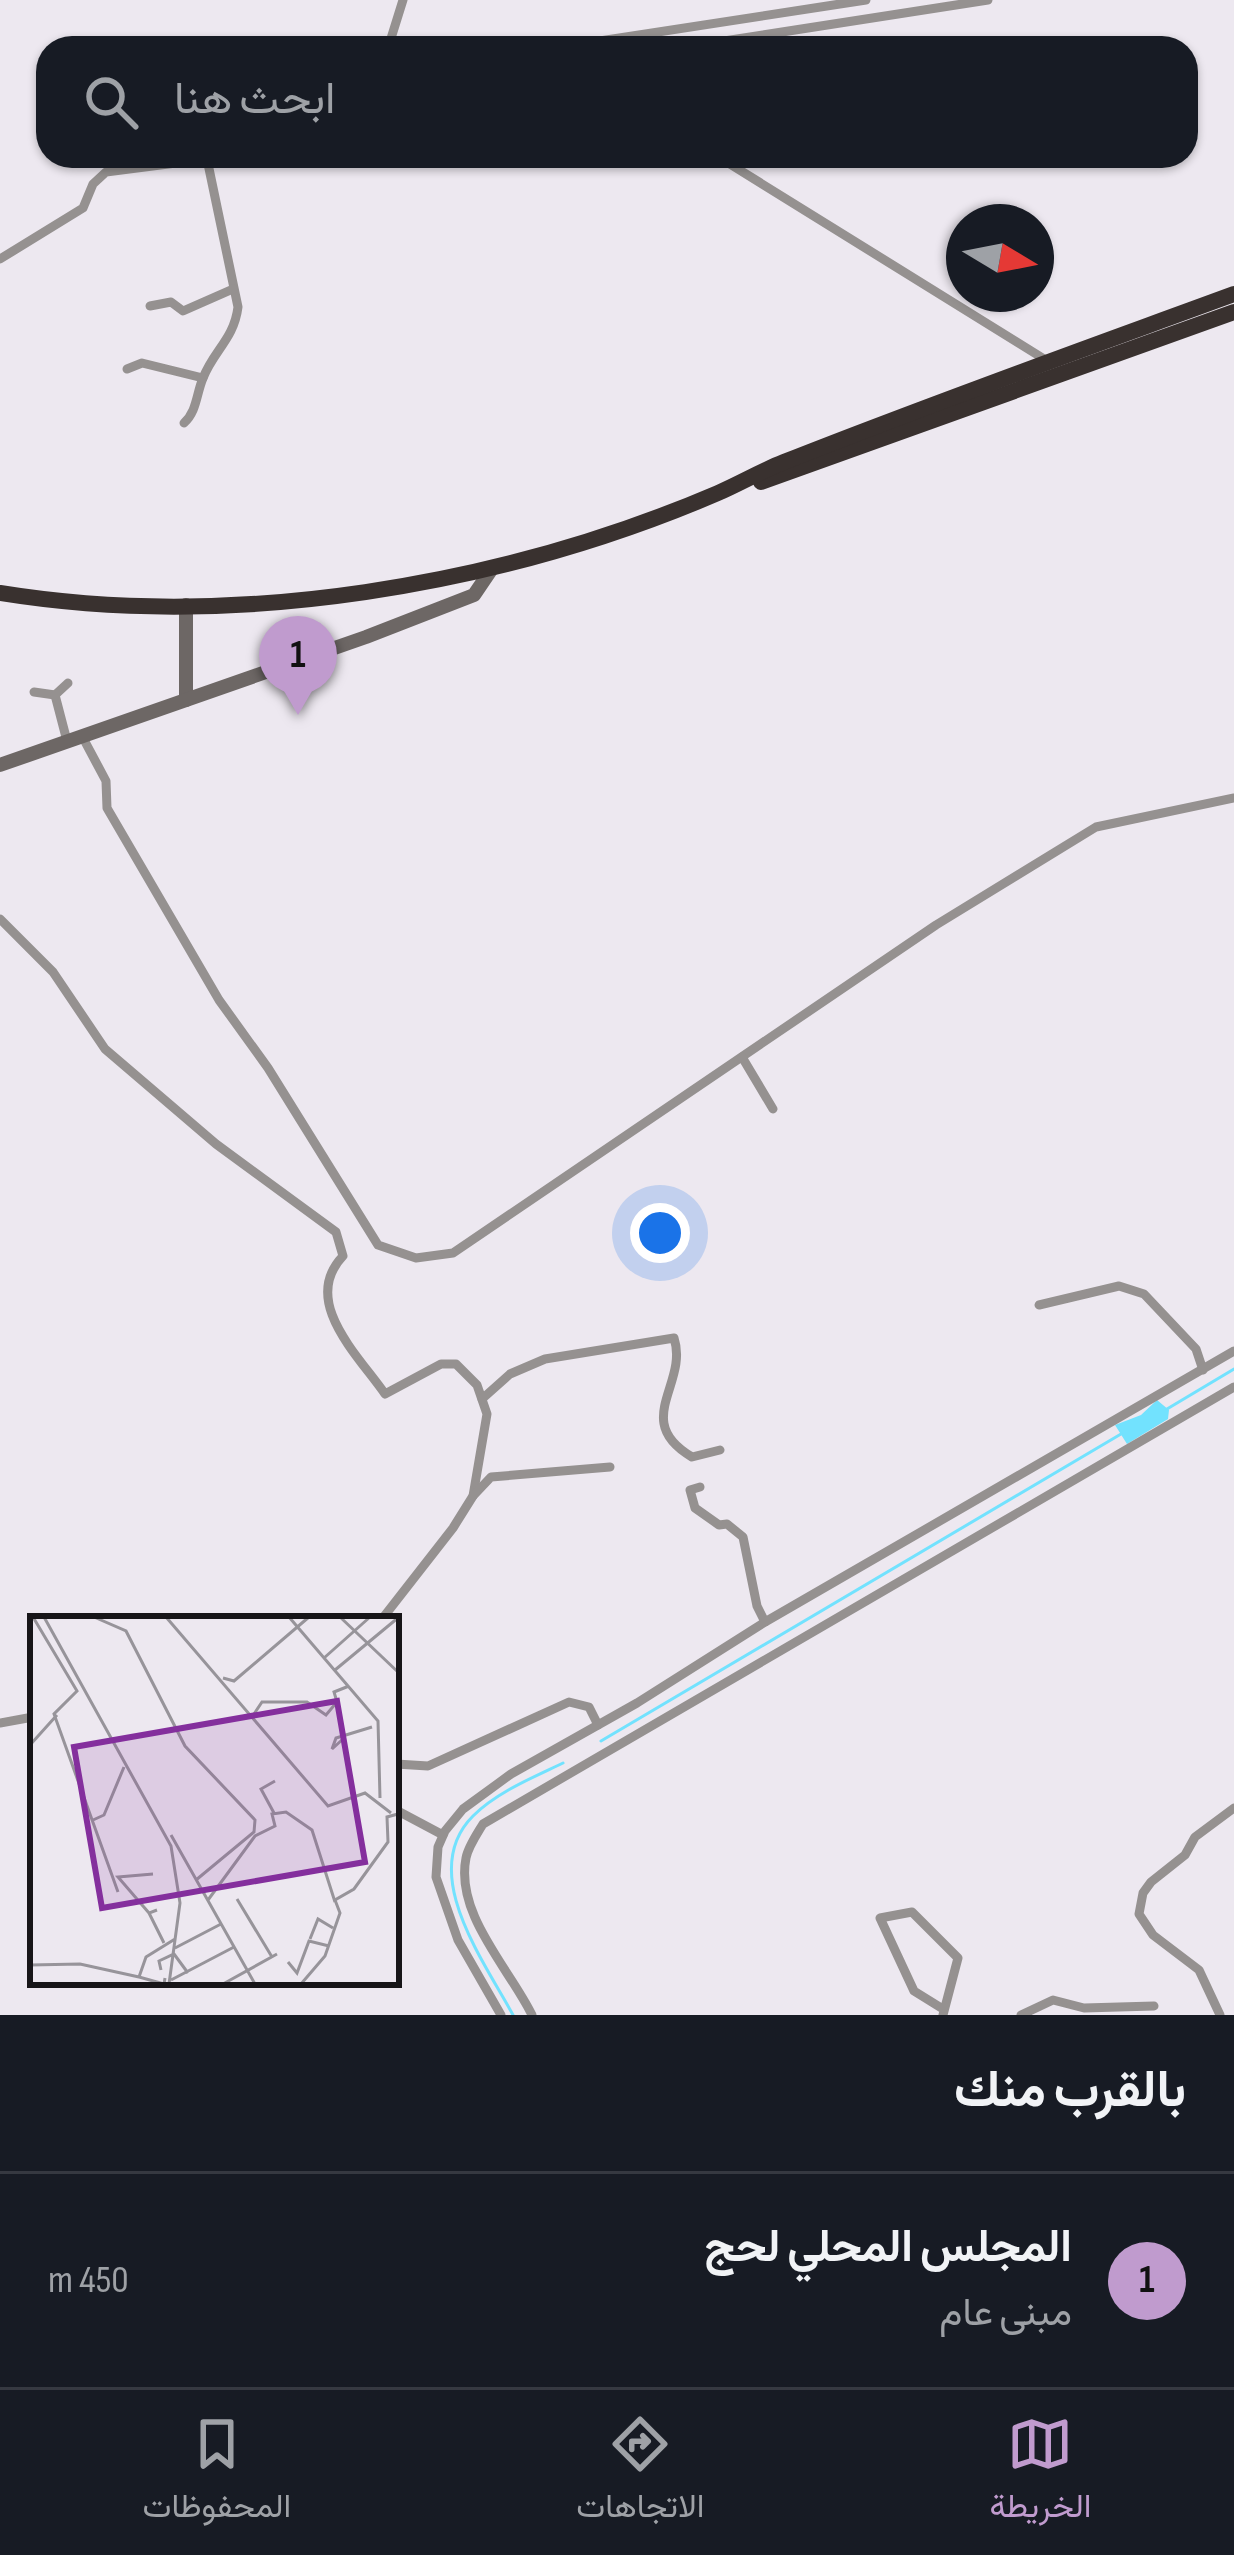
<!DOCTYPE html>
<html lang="ar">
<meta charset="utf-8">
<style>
body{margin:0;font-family:"Sofia Sans Condensed",Vazirmatn,sans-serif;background:#242831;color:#f1f3f6;direction:rtl}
.compass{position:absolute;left:946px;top:204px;width:108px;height:108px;border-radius:50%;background:#171b24;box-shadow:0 3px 9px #0004;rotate:100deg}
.you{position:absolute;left:660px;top:1233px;width:42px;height:42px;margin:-30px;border:9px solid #fff;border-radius:50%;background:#1a73e8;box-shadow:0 0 0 18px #1a73e833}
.badge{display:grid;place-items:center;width:78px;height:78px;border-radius:50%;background:#c09bce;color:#111;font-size:39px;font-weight:700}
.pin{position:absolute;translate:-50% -99px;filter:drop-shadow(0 3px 6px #0008)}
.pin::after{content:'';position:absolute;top:63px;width:42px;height:36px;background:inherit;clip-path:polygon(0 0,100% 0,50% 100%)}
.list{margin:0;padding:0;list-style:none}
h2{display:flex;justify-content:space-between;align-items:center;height:156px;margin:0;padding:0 48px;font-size:51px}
h2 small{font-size:39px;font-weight:400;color:#9ea1a6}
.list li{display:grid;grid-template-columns:78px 1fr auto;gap:36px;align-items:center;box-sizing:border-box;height:216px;padding:0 48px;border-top:3px solid #363941}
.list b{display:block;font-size:45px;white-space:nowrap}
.list p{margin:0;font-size:39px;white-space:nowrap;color:#9ea1a6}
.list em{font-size:39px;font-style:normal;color:#9ea1a6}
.icon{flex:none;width:66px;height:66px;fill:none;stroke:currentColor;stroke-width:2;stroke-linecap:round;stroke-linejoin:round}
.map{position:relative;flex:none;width:1234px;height:2015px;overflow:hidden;direction:ltr}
.search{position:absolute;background:#171b24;box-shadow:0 3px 9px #0004;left:36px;right:36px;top:36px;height:132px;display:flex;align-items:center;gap:30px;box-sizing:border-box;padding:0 42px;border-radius:36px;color:#9ea1a6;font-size:45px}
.sheet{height:372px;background:#171b24}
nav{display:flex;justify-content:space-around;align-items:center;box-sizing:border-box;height:168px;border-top:3px solid #363941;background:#171b24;font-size:33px;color:#9ea1a6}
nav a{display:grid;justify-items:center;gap:6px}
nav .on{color:#c09bce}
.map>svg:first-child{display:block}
.water{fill:#72e2fe}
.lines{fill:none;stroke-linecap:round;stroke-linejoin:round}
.stream{stroke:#72e2fe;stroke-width:3}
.street{stroke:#959190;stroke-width:9}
.secondary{stroke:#6d6765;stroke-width:14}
.highway{stroke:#39312f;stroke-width:16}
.inset-road{fill:none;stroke:#97949a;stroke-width:3}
.view{fill:#842f9d;fill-opacity:0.15;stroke:#842f9d;stroke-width:6}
.inset-edge{fill:none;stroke:#171518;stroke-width:6}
</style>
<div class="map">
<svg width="1234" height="2015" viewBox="0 0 1234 2015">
<rect width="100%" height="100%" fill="#ede8f0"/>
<polygon class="water" points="1157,1400 1169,1410 1168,1419 1127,1444 1115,1425 1141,1415"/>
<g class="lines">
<g class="stream">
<polyline points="1167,1409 1234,1369"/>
<polyline points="601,1741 1121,1434"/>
<path d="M513 2015C484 1961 417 1872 473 1816 497 1792 534 1777 563 1763"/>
</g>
<g class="street">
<polyline points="388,48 403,0"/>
<polyline points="554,48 866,0"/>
<polyline points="679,48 988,0"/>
<polyline points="717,156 1049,362"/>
<path d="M0 259 83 208 93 184 106 172 207 159 238 307C234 339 214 350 203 378 196 395 197 411 184 423"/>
<polyline points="150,306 171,302 183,311 233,289"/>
<polyline points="127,369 142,363 203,378"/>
<polyline points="34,692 55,695"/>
<polyline points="82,736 106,781 107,808 219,1000 268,1068 378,1245 416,1258 453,1253 936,925 1096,827 1234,798"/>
<polyline points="67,741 55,695 68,683"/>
<path d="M0 919 53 972 105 1049 216 1144 336 1232 343 1256C300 1301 358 1355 385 1394L441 1364H456L477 1385 487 1414 473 1496 453 1528 382 1619"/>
<polyline points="742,1057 773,1109"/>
<polyline points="1039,1305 1119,1286 1144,1294 1196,1349 1203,1370"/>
<path d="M482 1399 510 1374 545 1359 674 1338C689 1384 631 1421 692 1457L720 1450"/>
<polyline points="700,1487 690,1490 695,1508 719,1525 727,1524 743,1537 757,1606 765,1622"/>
<polyline points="473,1496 491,1477 610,1467"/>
<polyline points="0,1723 33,1717"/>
<polyline points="396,1764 428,1766 569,1702 589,1707 598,1725"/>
<polyline points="396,1810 443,1835"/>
<polyline points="943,2009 914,1991 880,1918 912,1912 958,1958 943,2015"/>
<polyline points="501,2015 458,1940 436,1877 438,1847 445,1831 463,1809 511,1774 637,1703 765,1622 1234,1351"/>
<path d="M532 2015C509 1968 455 1914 466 1858 468 1847 477 1834 483 1824L1234 1387"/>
<polyline points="1021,2015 1053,2000 1084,2008 1154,2006"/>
<polyline points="1220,2015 1199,1970 1153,1935 1139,1914 1143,1893 1151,1882 1185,1855 1195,1837 1234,1808"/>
</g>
<g class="secondary">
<polyline points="186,605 186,700"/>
<polyline points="0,765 366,637 474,595 493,567"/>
</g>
<g class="highway">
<polyline points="761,482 1234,312"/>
<path d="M0 593C234 631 501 586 718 493 741 483 761 471 784 462 933 403 1084 349 1234 294"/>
</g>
</g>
<g transform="translate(30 1616)">
<rect width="369" height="369" fill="#ede8f0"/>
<path class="inset-road" d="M3 1 47 75 24 98 88 276M14 1 141 230 150 287 139 368M64 1 96 15 155 130 225 204 224 216 166 264M136 1 298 190 335 177 361 197M259 1 348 105 350 182M310 1 369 57M294 42 340 1M305 54 369 1M193 62 204 65 279 1M224 98 232 86H277L296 99 307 86 304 76 319 70M313 123 302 133 306 122 342 111M0 129 27 99M244 197 231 173 245 165M63 204 74 199 94 151M141 219 225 368M207 283 242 341M178 284 225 220 245 210 242 198 256 196 282 214 305 286M127 294 119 297 134 327M119 297 88 261 123 258M280 323 288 303 303 312M145 332 191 308M258 346 267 357 279 325 299 330M0 349 50 348 109 361M131 354 129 345 144 338 158 357M135 362 134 368 109 361 116 341 145 323M141 364 204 331M193 368 247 338M271 368 295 340 310 297 305 284 324 273 358 226 357 201 368 198"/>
<path class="view" d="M307 85 335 246 72 292 44 131Z"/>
<rect width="369" height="369" class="inset-edge"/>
</g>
</svg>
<svg class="compass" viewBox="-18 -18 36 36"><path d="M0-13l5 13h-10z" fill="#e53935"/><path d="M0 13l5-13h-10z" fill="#9ea1a6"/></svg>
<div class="you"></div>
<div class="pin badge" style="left:298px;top:715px">1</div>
<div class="search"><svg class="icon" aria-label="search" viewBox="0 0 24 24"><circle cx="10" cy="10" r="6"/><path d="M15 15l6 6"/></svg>ابحث هنا</div>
</div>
<section class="sheet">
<h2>بالقرب منك<small></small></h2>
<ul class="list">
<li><span class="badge">1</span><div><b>المجلس المحلي لحج</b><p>مبنى عام</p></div><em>450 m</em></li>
</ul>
</section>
<nav>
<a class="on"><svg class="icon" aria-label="map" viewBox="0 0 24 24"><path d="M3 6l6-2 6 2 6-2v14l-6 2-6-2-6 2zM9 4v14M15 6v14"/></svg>الخريطة</a>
<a><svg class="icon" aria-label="directions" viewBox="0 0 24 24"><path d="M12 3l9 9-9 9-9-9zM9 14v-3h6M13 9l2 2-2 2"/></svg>الاتجاهات</a>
<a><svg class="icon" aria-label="saved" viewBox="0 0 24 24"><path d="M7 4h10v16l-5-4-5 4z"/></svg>المحفوظات</a>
</nav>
